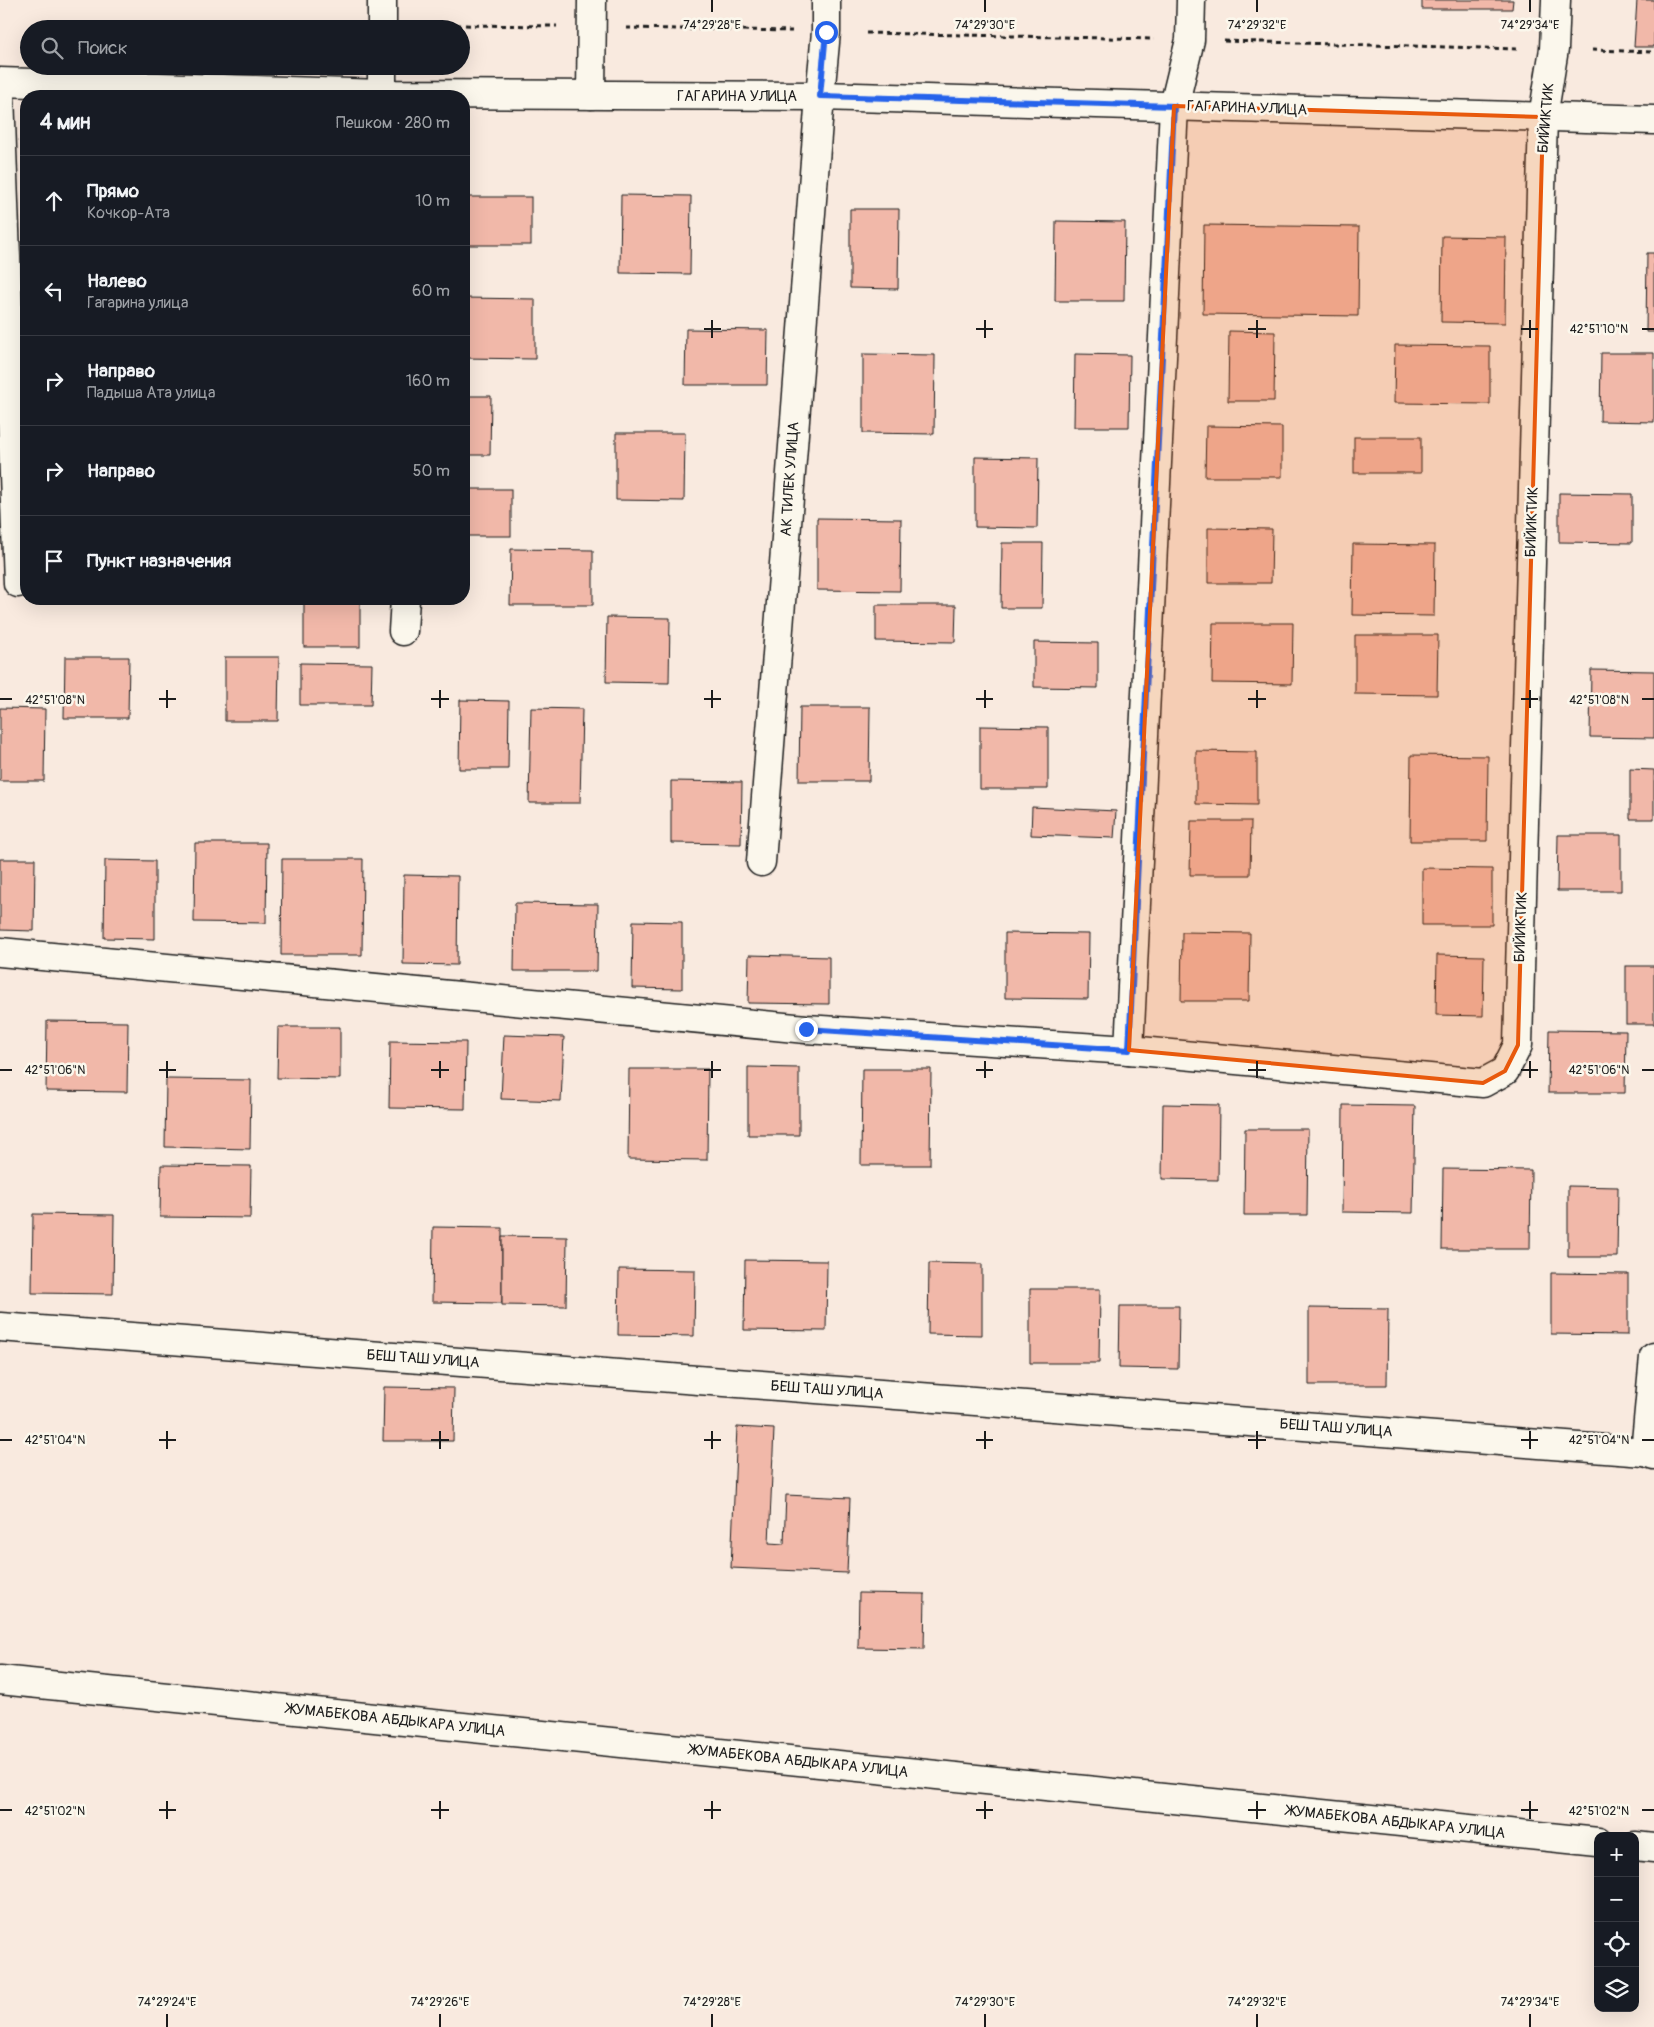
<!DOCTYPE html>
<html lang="ru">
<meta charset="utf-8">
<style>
body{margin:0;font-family:Pangolin,sans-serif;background:#242831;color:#f1f3f6}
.controls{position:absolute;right:15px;bottom:15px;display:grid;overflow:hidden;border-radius:10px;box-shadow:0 5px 20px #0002}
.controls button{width:45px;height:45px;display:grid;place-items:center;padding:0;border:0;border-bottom:1px solid #363941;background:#171b24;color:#f1f3f6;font:25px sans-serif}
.stop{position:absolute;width:15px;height:15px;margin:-11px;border:4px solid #2563eb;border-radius:50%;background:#fff}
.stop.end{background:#2563eb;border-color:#fff;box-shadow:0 1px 5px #0008}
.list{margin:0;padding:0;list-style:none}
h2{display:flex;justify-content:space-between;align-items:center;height:65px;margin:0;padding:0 20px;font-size:21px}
h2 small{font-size:16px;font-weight:400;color:#9ea1a6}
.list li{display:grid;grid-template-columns:32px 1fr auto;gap:15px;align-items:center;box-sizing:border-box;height:90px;padding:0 20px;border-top:1px solid #363941}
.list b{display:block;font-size:19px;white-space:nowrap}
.list p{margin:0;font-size:16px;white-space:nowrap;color:#9ea1a6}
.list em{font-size:16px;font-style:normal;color:#9ea1a6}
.icon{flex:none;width:28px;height:28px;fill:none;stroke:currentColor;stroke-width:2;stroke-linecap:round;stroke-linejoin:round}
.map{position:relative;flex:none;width:1654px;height:2027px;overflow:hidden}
.search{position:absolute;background:#171b24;box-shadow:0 5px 20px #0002;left:20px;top:20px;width:450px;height:55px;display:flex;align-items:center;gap:12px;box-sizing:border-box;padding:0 18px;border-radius:28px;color:#9ea1a6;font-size:19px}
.panel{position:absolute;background:#171b24;box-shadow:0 5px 20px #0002;left:20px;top:90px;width:450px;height:515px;border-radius:20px}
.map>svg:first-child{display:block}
.building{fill:#f1b8a9;stroke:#1c1c1c}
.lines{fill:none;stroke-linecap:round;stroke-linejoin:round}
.street-casing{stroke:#1c1c1c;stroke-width:31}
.secondary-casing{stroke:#1c1c1c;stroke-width:31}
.path{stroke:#1c1c1c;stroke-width:3;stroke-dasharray:5 4;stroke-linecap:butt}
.street{stroke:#fbf7ec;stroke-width:28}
.secondary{stroke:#fbf7ec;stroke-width:28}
.route{stroke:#2563eb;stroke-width:6}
.marked{fill:#e8590c;fill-opacity:0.2;stroke:#e8590c;stroke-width:4;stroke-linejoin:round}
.ticks{fill:none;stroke:#1c1c1c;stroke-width:2}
.labels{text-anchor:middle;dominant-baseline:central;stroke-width:5;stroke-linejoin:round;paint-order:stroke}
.street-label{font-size:15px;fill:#1c1c1c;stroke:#fbf7ec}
.ticks-label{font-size:12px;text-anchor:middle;fill:#1c1c1c;stroke:#fbf7ec;stroke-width:5;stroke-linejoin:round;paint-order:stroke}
</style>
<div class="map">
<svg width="1654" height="2027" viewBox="0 0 1654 2027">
<rect width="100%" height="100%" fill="#f9eadf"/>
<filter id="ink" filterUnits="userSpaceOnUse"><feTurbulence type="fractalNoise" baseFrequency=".02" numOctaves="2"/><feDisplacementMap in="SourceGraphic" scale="10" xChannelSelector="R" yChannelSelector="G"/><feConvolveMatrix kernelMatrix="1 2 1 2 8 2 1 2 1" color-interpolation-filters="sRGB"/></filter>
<g filter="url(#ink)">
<g class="building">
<polygon points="1422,0 1513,0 1512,9 1422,9"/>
<polygon points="1637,0 1654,0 1654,47 1634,47"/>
<polygon points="621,195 691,196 690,274 620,273"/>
<rect x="464" y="197" width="67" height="48"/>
<polygon points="850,209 899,209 898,289 850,288"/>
<polygon points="1056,221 1125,222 1124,301 1055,301"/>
<polygon points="1204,225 1359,227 1358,316 1203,314"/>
<polygon points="1442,236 1506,237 1505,323 1441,322"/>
<polygon points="1647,253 1654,253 1654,332 1646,332"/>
<polygon points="464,298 535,299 535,359 464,358"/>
<polygon points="686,329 768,330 767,385 685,385"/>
<polygon points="1229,331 1275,332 1274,401 1228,401"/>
<polygon points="1395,345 1490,346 1490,404 1394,403"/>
<polygon points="1601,353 1654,353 1654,422 1600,421"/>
<polygon points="863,354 935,355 934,434 863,433"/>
<polygon points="1075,354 1130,355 1129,427 1074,427"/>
<polygon points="464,396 491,396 490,455 464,455"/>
<polygon points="1206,426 1282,427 1282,477 1205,477"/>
<polygon points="616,433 685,433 684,501 616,500"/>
<rect x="1354" y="437" width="67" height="36"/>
<polygon points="975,457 1038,458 1037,528 975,527"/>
<rect x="464" y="489" width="47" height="47"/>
<polygon points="1559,493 1632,494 1632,543 1559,542"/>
<polygon points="817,518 901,519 900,591 817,590"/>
<polygon points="1208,528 1272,529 1271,583 1208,583"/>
<polygon points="1002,543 1043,543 1042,608 1001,608"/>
<polygon points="1353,544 1435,545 1434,616 1352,615"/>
<polygon points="511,549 593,550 593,605 510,605"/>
<rect x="304" y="601" width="56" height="46"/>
<polygon points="876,605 956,605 955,642 876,641"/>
<polygon points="607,617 670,618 669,683 606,682"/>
<polygon points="1213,623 1293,623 1292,684 1212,683"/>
<polygon points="1355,635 1438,635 1437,695 1355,694"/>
<polygon points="1034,642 1098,643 1098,688 1034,687"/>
<polygon points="65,657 129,657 128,718 64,718"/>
<polygon points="225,657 279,657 278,721 225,721"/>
<polygon points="300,663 372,664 371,705 300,705"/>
<polygon points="1591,670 1654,671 1654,738 1590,737"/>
<polygon points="460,700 509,701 508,769 459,769"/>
<polygon points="800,707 870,707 869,781 799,781"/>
<polygon points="0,708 45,709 44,781 0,781"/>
<polygon points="531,708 582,709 580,803 529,803"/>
<polygon points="980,726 1048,727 1048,789 980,789"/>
<polygon points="1196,751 1257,752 1257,805 1196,804"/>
<polygon points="1411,755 1488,756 1487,841 1410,841"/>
<polygon points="1630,769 1654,770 1654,819 1630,819"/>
<polygon points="671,781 742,782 741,844 671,843"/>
<polygon points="1032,807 1116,811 1114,838 1031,835"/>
<polygon points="1191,821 1251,821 1250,875 1190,875"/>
<polygon points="1558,835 1621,835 1621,891 1557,891"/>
<polygon points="195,843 267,843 266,923 194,922"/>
<polygon points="0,859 35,859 34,931 0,930"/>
<polygon points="282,859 363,859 362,955 281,955"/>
<polygon points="105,860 155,861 155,939 104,938"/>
<polygon points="1422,868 1492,869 1492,925 1422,925"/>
<polygon points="404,875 458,876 457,965 403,964"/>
<polygon points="515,903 598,904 597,971 514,971"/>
<polygon points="633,921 682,922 682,989 632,988"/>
<polygon points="1182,932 1250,933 1249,1001 1181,1001"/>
<polygon points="1005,933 1089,934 1088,999 1005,998"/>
<polygon points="749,955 829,957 829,1004 748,1003"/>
<polygon points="1437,955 1484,956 1483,1016 1436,1015"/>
<rect x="1626" y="966" width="28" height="58"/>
<polygon points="47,1021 128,1022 127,1092 46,1091"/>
<polygon points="278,1027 340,1027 340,1079 277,1078"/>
<polygon points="1549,1030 1626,1031 1625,1093 1548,1093"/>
<polygon points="504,1035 564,1037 561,1101 501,1099"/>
<polygon points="390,1041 466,1042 465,1109 389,1108"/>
<polygon points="748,1067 799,1068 799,1135 748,1135"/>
<polygon points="629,1069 708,1069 707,1160 628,1159"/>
<polygon points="862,1069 931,1069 930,1165 861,1165"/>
<polygon points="166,1079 251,1080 250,1149 165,1147"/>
<polygon points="1163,1104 1219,1105 1218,1180 1162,1179"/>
<polygon points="1343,1105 1415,1106 1413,1213 1342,1212"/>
<polygon points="1245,1129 1308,1129 1307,1215 1244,1215"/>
<polygon points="161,1165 251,1166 250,1218 160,1217"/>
<polygon points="1443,1169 1531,1170 1530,1249 1442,1249"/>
<polygon points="1568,1186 1618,1187 1617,1257 1568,1257"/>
<polygon points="33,1214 114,1215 113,1294 32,1293"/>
<polygon points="433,1227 502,1228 502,1303 432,1302"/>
<polygon points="502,1236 567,1237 566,1306 502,1305"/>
<polygon points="745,1260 827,1261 826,1331 744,1330"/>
<polygon points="929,1263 982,1264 982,1335 928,1334"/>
<polygon points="619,1269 695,1270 694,1336 618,1335"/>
<polygon points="1551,1273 1628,1274 1628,1335 1551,1334"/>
<polygon points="1030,1289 1100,1289 1099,1363 1030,1363"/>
<polygon points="1120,1306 1179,1306 1178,1369 1119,1368"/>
<polygon points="1309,1308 1388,1309 1387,1385 1309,1385"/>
<polygon points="384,1387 454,1388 453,1441 383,1441"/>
<polygon points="737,1427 774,1429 769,1543 784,1544 786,1495 850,1498 847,1573 731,1568"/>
<polygon points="859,1593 925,1594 924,1649 858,1648"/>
</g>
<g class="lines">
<g class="street-casing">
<g id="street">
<polyline points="382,29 382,0"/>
<polyline points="0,94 18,583"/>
<polyline points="382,94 382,66"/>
<polyline points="591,95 592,0"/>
<polyline points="403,631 405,599"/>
<polyline points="761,862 820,96 826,32 826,0"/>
<polyline points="0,952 806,1029 1129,1050 1483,1083 1505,1071 1518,1045 1543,117 1554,49 1556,0"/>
<polyline points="1129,1050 1174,106 1190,40 1191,0"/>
<polyline points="0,1327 1645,1452 1654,1455"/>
<polyline points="1645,1452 1654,1357"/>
<polyline points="0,1680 1598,1842"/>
<polyline points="1635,1846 1654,1848"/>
</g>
</g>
<g class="secondary-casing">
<polyline id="secondary" points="0,82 382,94 820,96 1654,120"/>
</g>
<g class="path">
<polyline points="456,25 557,26"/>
<polyline points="626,28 792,31"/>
<polyline points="866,33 1154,39"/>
<polyline points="1224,41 1520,49"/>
<polyline points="1592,50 1654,52"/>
</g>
<use href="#street" class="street"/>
<use href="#secondary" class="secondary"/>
</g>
</g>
<g class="lines" filter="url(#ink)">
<polyline class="route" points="806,1029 1129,1050 1174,106 820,96 826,32"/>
</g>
<path class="marked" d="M1174 106 1543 117 1518 1045 1505 1071 1483 1083 1129 1050Z"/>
<path class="ticks" d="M712 0V12M985 0V12M1257 0V12M1530 0V12M712 320V338M985 320V338M1257 320V338M1530 320V338M704 329H721M976 329H993M1248 329H1266M1521 329H1538M1642 329H1654M167 690V708M440 690V708M712 690V708M985 690V708M1257 690V708M1530 690V708M0 699H12M159 699H176M431 699H449M704 699H721M976 699H993M1248 699H1266M1521 699H1538M1642 699H1654M167 1061V1078M440 1061V1078M712 1061V1078M985 1061V1078M1257 1061V1078M1530 1061V1078M0 1070H12M159 1070H176M431 1070H449M704 1070H721M976 1070H993M1248 1070H1266M1521 1070H1538M1642 1070H1654M167 1431V1449M440 1431V1449M712 1431V1449M985 1431V1449M1257 1431V1449M1530 1431V1449M0 1440H12M159 1440H176M431 1440H449M704 1440H721M976 1440H993M1248 1440H1266M1521 1440H1538M1642 1440H1654M167 1801V1819M440 1801V1819M712 1801V1819M985 1801V1819M1257 1801V1819M1530 1801V1819M0 1810H12M159 1810H176M431 1810H449M704 1810H721M976 1810H993M1248 1810H1266M1521 1810H1538M1642 1810H1654M167 2014V2027M440 2014V2027M712 2014V2027M985 2014V2027M1257 2014V2027M1530 2014V2027"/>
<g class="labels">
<g class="street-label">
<text x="737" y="96">ГАГАРИНА УЛИЦА</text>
<text transform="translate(1247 108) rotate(2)">ГАГАРИНА УЛИЦА</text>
<text transform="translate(1546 118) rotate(-85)">БИЙИКТИК</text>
<text transform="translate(790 479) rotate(-86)">АК ТИЛЕК УЛИЦА</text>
<text transform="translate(1532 522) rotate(-88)">БИЙИКТИК</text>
<text transform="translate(1521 927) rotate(-88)">БИЙИКТИК</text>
<text transform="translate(423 1359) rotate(4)">БЕШ ТАШ УЛИЦА</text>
<text transform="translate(827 1390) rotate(4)">БЕШ ТАШ УЛИЦА</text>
<text transform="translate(1336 1428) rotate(4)">БЕШ ТАШ УЛИЦА</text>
<text transform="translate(396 1720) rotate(6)">ЖУМАБЕКОВА АБДЫКАРА УЛИЦА</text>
<text transform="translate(799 1761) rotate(6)">ЖУМАБЕКОВА АБДЫКАРА УЛИЦА</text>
<text transform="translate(1396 1822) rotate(6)">ЖУМАБЕКОВА АБДЫКАРА УЛИЦА</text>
</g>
</g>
<g class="ticks-label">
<text x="712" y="29">74°29'28"E</text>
<text x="985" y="29">74°29'30"E</text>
<text x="1257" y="29">74°29'32"E</text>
<text x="1530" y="29">74°29'34"E</text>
<text x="1599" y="333">42°51'10"N</text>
<text x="55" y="704">42°51'08"N</text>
<text x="1599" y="704">42°51'08"N</text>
<text x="55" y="1074">42°51'06"N</text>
<text x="1599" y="1074">42°51'06"N</text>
<text x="55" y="1444">42°51'04"N</text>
<text x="1599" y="1444">42°51'04"N</text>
<text x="55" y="1815">42°51'02"N</text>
<text x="1599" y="1815">42°51'02"N</text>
<text x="167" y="2006">74°29'24"E</text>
<text x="440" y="2006">74°29'26"E</text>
<text x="712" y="2006">74°29'28"E</text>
<text x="985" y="2006">74°29'30"E</text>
<text x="1257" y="2006">74°29'32"E</text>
<text x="1530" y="2006">74°29'34"E</text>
</g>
</svg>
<div class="controls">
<button>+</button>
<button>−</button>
<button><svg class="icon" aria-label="locate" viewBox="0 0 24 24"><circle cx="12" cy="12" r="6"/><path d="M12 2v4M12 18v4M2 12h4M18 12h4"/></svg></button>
<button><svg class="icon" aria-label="layers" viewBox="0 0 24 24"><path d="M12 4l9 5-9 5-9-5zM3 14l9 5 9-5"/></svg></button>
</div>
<div class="stop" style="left:826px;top:32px"></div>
<div class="stop end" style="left:806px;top:1029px"></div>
<div class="search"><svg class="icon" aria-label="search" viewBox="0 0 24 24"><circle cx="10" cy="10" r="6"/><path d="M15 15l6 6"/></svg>Поиск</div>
<section class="panel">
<h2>4 мин<small>Пешком · 280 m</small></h2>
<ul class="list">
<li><svg class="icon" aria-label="ahead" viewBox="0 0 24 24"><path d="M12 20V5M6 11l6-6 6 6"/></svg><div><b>Прямо</b><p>Кочкор-Ата</p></div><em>10 m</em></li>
<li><svg class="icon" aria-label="left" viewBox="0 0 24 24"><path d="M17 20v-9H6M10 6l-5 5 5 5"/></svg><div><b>Налево</b><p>Гагарина улица</p></div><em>60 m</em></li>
<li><svg class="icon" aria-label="right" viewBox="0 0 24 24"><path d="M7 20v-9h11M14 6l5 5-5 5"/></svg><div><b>Направо</b><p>Падыша Ата улица</p></div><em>160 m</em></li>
<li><svg class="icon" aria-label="right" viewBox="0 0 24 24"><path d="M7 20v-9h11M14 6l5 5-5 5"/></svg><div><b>Направо</b></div><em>50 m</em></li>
<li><svg class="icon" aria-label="arrive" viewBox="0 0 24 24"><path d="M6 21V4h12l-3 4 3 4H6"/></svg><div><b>Пункт назначения</b></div></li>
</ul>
</section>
</div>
